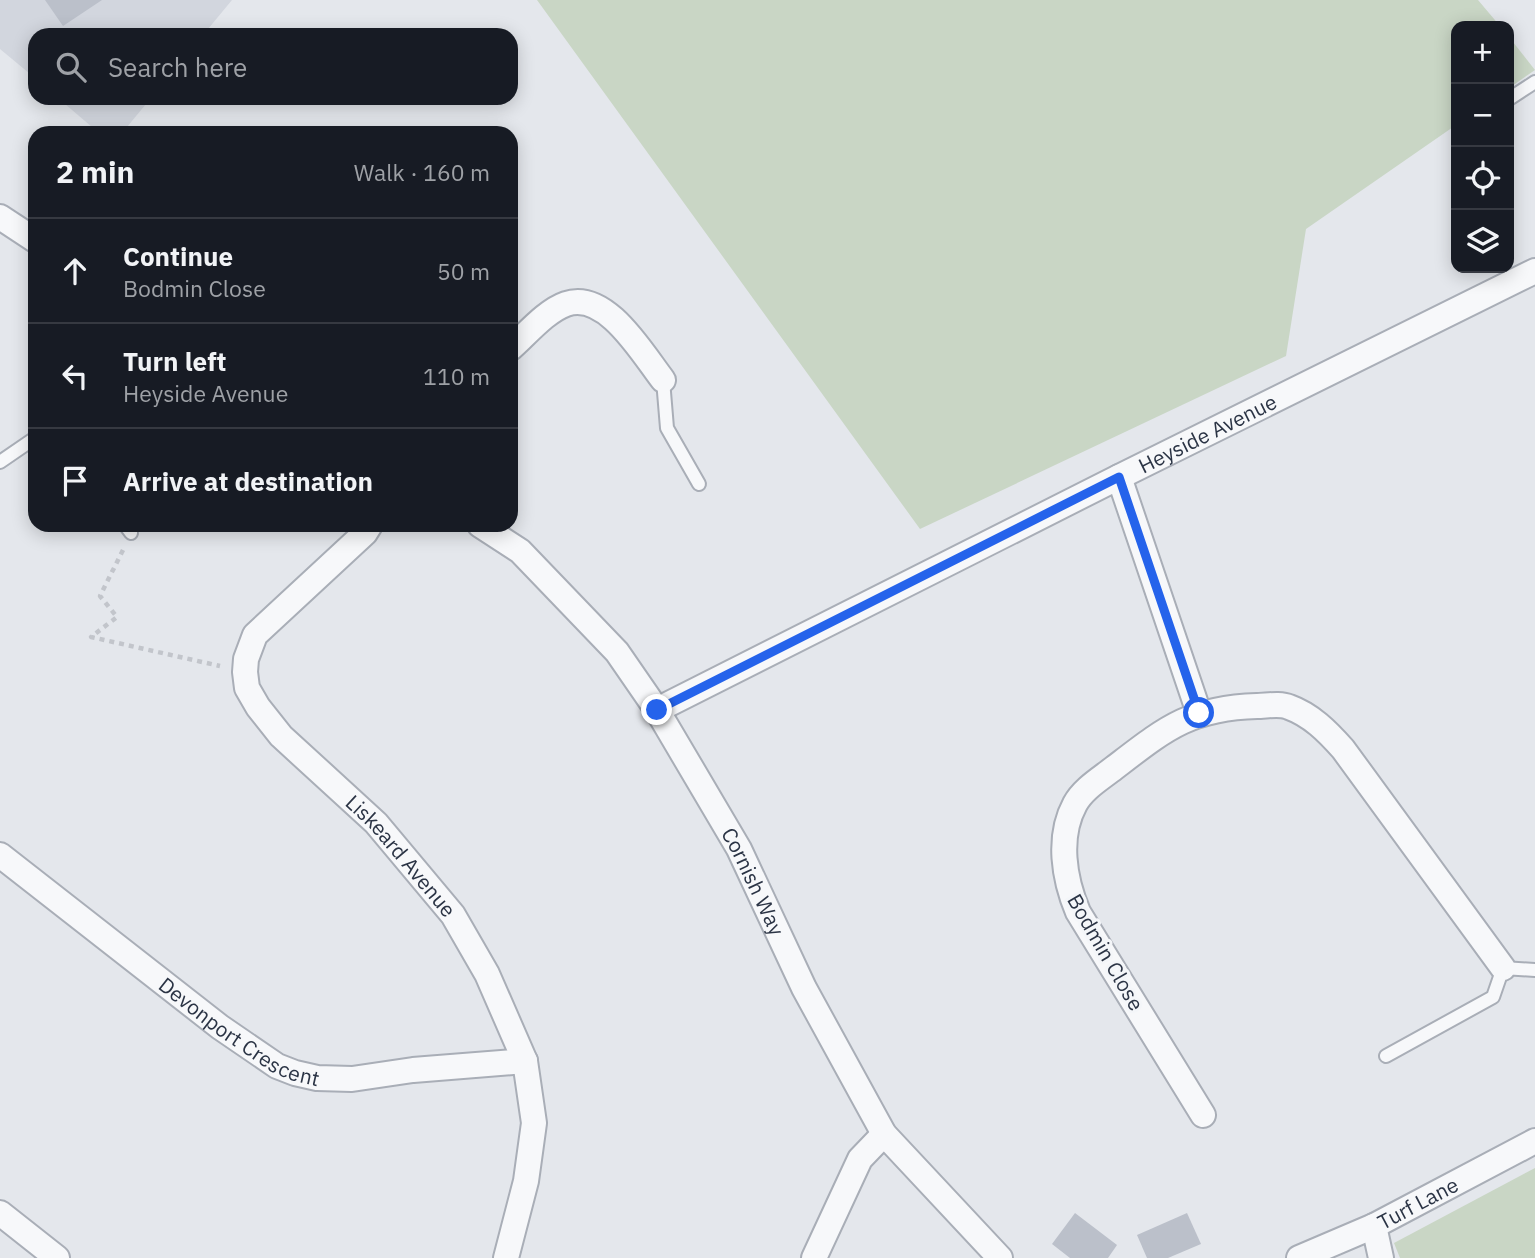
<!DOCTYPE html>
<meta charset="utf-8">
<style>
body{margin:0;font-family:"IBM Plex Sans",sans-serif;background:#242831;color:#f1f3f6}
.controls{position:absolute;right:21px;top:21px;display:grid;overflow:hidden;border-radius:14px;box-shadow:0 4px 18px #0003}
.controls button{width:63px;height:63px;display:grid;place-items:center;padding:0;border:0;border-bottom:2px solid #363941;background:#171b24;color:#f1f3f6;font:35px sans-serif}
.stop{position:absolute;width:21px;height:21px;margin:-16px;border:5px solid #2563eb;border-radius:50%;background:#fff}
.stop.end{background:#2563eb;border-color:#fff;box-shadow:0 2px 7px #0008}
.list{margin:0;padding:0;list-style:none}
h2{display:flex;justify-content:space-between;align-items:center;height:91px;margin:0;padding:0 28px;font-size:30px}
h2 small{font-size:23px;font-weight:400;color:#9ea1a6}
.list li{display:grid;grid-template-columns:46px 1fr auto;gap:21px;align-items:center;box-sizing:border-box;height:105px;padding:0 28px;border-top:2px solid #363941}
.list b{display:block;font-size:26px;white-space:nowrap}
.list p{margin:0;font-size:23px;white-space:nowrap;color:#9ea1a6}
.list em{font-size:23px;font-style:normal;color:#9ea1a6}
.icon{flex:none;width:38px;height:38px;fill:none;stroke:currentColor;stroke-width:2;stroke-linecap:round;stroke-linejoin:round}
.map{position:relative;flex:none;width:1535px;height:1258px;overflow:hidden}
.search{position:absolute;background:#171b24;box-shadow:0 4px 18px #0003;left:28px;top:28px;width:490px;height:77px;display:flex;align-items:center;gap:18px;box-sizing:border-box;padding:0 24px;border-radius:21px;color:#9ea1a6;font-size:26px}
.panel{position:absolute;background:#171b24;box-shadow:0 4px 18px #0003;left:28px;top:126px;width:490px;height:406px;border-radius:21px}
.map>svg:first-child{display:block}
.built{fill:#d2d6de}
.green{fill:#c9d6c5}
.building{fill:#bbc0ca}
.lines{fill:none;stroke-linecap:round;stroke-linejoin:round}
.service-casing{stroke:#a9aeb7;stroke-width:16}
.minor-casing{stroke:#a9aeb7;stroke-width:28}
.path{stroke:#c2c5cb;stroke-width:4.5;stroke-dasharray:5 5;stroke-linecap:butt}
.service{stroke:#f7f8fa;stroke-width:12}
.minor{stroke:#f7f8fa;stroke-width:24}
.route{stroke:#2563eb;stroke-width:9}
.labels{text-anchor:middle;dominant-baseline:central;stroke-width:6;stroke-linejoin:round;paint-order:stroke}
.street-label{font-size:21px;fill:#2b3445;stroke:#f4f6f9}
</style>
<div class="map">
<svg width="1535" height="1258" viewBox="0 0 1535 1258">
<rect width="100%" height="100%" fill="#e4e7ec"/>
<g class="built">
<polygon points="0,0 232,0 203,35 35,35 35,78 0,49"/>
<polygon points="58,98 151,98 122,133 99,133"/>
</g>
<g class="green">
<polygon points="537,0 1478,0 1500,26 1456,26 1456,125 1306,229 1286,356 920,529"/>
<polygon points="1509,37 1535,70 1509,88"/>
<polygon points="1535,1168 1535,1258 1400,1258 1394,1243"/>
</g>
<g class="building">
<polygon points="45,0 102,0 63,26"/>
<polygon points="1075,1213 1117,1245 1108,1258 1070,1258 1052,1244"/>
<polygon points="1187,1213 1201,1244 1168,1258 1147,1258 1137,1235"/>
</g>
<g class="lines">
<g class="service-casing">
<g id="service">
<polyline points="1509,99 1535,82"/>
<polyline points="663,380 667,428 699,484"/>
<polyline points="0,462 35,438"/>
<polyline points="125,525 131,533"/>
<polyline points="1386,1056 1493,997 1503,968 1535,970"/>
</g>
</g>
<g class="minor-casing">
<g id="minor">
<polyline points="0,217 35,240"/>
<path d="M511 348C527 334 546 311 566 304 606 290 642 353 663 380"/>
<polyline points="1119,477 1199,713"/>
<path id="s1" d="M370 525 365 533 255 635 246 659 245 672 247 688 258 707 281 736 376 823 453 915 487 974 525 1061 534 1123 526 1181 506 1258"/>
<path id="s2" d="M480 525 520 551 617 652 657 710 739 849 804 988 884 1134 1000 1258"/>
<path id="s3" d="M657 710 1119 477 1535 271"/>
<path id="s4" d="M0 855 220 1027 277 1066 295 1073 317 1078 352 1079 413 1070 525 1061"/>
<path d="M1203 1115 1078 912C1064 879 1057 837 1075 804 1083 789 1100 779 1114 768 1165 729 1189 708 1257 706 1266 706 1280 703 1289 707 1311 715 1327 731 1343 749L1503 968"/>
<polyline points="0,1213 57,1258"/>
<polyline points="1374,1226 1381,1258"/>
<polyline points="814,1258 860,1159 884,1134"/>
<path id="s5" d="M1299 1258 1374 1226 1535 1141"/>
</g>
</g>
<polyline class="path" points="123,550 100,596 117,617 91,637 220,666"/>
<use href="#service" class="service"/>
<use href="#minor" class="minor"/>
</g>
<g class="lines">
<polyline class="route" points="657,710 1119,477 1199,713"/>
</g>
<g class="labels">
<g class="street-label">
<text stroke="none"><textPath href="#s3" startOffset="616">Heyside Avenue</textPath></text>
<text stroke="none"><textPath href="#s1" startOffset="443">Liskeard Avenue</textPath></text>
<text stroke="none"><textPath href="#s2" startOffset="455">Cornish Way</textPath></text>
<text transform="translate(1106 952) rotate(60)">Bodmin Close</text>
<text stroke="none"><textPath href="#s4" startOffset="299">Devonport Crescent</textPath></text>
<text stroke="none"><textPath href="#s5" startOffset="131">Turf Lane</textPath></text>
</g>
</g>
</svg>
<div class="controls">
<button>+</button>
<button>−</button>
<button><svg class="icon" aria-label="locate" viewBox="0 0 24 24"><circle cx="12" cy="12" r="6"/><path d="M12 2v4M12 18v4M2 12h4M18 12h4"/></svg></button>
<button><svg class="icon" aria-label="layers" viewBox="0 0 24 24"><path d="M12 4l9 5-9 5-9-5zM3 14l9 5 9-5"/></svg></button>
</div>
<div class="stop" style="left:1199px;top:713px"></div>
<div class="stop end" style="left:657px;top:710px"></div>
<div class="search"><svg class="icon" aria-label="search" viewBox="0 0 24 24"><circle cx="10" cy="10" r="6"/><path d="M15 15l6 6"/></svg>Search here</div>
<section class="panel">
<h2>2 min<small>Walk · 160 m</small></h2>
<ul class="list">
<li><svg class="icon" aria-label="ahead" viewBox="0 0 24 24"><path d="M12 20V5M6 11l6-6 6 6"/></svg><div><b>Continue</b><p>Bodmin Close</p></div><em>50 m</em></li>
<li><svg class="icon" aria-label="left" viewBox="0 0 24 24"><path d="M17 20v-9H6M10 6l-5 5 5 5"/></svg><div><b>Turn left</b><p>Heyside Avenue</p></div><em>110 m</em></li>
<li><svg class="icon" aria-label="arrive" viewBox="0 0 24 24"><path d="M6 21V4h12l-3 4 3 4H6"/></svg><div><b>Arrive at destination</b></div></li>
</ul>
</section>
</div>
